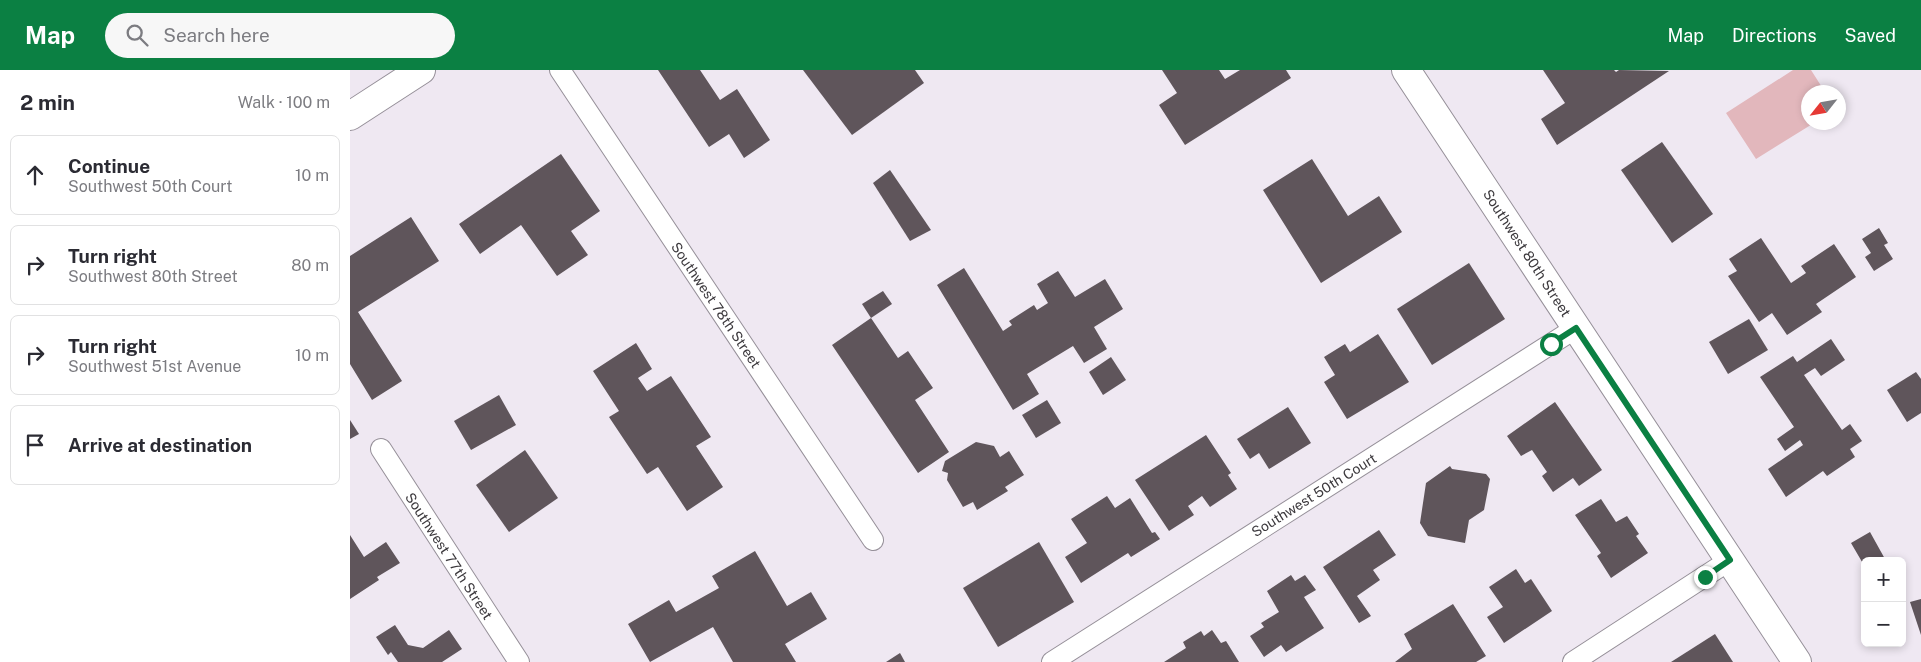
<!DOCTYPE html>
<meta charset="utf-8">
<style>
body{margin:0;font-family:"Public Sans",sans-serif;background:#f7f7f7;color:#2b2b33}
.controls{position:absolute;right:15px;bottom:15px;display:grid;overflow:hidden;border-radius:8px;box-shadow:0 2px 8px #0003}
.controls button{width:45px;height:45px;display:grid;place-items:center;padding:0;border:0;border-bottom:1px solid #e1e1e2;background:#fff;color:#2b2b33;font:25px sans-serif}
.compass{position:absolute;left:1451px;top:15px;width:45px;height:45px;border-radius:50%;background:#fff;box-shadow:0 2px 8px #0003;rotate:239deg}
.stop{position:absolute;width:15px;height:15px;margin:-11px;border:4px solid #0b8043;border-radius:50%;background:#fff}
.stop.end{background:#0b8043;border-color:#fff;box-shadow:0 1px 5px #0008}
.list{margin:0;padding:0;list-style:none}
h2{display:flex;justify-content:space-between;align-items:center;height:65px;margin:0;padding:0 20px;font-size:21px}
h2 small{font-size:16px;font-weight:400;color:#7c7c81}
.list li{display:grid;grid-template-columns:32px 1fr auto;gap:15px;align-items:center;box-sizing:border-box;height:80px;margin:0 10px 10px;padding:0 10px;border:1px solid #e1e1e2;border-radius:8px}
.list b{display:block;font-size:19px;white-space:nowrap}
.list p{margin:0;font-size:16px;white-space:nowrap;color:#7c7c81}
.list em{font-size:16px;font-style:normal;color:#7c7c81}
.icon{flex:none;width:28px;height:28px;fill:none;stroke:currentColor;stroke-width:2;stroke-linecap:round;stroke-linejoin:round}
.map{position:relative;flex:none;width:1571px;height:592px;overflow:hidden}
header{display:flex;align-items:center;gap:30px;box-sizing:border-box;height:70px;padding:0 25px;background:#0b8043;color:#fff}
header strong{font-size:24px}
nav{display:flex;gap:28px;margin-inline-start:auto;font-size:18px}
.search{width:350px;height:45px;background:#f7f7f7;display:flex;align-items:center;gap:12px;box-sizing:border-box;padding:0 18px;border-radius:28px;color:#7c7c81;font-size:19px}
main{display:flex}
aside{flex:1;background:#fff}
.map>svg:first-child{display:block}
.grass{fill:#e2b7bc}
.building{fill:#5f555b}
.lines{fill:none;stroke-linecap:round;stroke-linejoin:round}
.street-casing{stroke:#969099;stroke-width:22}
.secondary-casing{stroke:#969099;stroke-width:30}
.street{stroke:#fff;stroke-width:20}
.secondary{stroke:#fff;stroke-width:28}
.route{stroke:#0b8043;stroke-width:6}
.labels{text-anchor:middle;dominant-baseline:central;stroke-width:5;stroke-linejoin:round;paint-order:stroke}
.street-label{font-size:14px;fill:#3c393d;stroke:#fff}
</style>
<header>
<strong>Map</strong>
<div class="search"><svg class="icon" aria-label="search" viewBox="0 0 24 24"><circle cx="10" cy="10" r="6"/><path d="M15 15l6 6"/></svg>Search here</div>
<nav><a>Map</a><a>Directions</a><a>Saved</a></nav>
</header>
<main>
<aside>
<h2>2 min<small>Walk · 100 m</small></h2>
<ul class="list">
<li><svg class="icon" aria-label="ahead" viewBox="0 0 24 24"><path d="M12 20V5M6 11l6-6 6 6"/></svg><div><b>Continue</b><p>Southwest 50th Court</p></div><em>10 m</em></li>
<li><svg class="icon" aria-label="right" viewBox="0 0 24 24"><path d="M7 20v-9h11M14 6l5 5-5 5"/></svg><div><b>Turn right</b><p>Southwest 80th Street</p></div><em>80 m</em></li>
<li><svg class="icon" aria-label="right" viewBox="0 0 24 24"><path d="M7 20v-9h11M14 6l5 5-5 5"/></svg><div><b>Turn right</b><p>Southwest 51st Avenue</p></div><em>10 m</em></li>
<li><svg class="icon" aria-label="arrive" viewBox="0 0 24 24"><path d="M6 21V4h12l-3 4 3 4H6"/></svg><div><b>Arrive at destination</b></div></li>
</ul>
</aside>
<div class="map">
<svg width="1571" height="592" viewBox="0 0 1571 592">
<rect width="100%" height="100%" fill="#efe8f2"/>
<polygon class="grass" points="1443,0 1461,0 1475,22 1458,22 1458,52 1464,53 1406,89 1376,43"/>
<g class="building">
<polygon points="308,0 350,0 370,30 387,19 420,70 394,88 379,64 359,77"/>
<polygon points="453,0 565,0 574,13 502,65"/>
<polygon points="812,0 869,0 875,9 890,0 936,0 941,8 835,75 809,35 827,23"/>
<polygon points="1193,0 1264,0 1266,2 1269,0 1319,1 1207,75 1191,49 1215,33"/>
<polygon points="1312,72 1363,144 1322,173 1271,100"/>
<polygon points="211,84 250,141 221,161 238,185 207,206 171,155 130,184 109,154"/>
<polygon points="962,89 998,146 1029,126 1052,162 971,213 913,120"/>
<polygon points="540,100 581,160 560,171 523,113"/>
<polygon points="61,147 89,191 8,242 52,311 22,330 0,294 0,186"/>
<polygon points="1529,158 1538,173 1534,175 1543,189 1524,201 1515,187 1521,183 1512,169"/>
<polygon points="1411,168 1441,213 1456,203 1451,196 1484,174 1506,207 1466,234 1472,242 1437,265 1422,243 1409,252 1378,206 1387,201 1379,189"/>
<polygon points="1119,193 1155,249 1082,295 1047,239"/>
<polygon points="614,198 653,261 662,255 659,251 684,235 687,240 698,233 687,214 708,201 725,227 755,209 773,239 744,257 757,279 734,293 723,276 677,304 689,324 663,340 587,215"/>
<polygon points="533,221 542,234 521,248 512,234"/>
<polygon points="521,248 548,288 558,281 583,318 565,330 599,382 568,403 482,275"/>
<polygon points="1399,249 1418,280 1378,304 1359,272"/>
<polygon points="1028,264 1059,312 997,349 974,312 985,305 974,287 995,274 1000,282"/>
<polygon points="1481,269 1495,290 1471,306 1465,298 1454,305 1492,360 1500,354 1512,371 1500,379 1505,387 1477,406 1473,401 1436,427 1418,399 1453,375 1450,370 1435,381 1427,369 1444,357 1410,307 1443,286 1447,292"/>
<polygon points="286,273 302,299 288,308 297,321 321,306 361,367 346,376 373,417 337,441 308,397 297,404 259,347 269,341 243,301"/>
<polygon points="761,287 776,310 753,325 739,302"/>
<polygon points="1566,302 1571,309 1571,343 1557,352 1537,320"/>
<polygon points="149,325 166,355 121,380 104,351"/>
<polygon points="697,330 711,353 686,368 672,345"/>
<polygon points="1205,332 1252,400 1229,416 1223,408 1203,422 1192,406 1197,402 1182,380 1171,386 1157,366"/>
<polygon points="938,337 961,373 919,399 909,383 900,389 887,369"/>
<polygon points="0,350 9,364 0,369"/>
<polygon points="856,365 881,403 878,405 887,419 860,437 852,426 838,436 844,445 819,461 785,410"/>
<polygon points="626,372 644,376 650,387 659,381 674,405 655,417 658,421 627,440 623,432 613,437 597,410 598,403 592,401 595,391"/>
<polygon points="175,380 208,428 159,462 126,415"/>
<polygon points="1100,396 1102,399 1136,404 1140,409 1134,440 1119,450 1115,473 1078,466 1070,453 1076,413"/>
<polygon points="757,426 765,438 780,428 802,463 805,462 810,469 781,487 778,483 731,513 715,487 737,473 721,449"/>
<polygon points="1251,429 1266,452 1277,446 1289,464 1286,466 1298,483 1261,508 1247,486 1251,483 1225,445"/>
<polygon points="1029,460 1046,485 1023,500 1030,510 1007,526 1021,546 1009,553 973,497"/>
<polygon points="1520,462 1535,489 1532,491 1515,491 1515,497 1501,473"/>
<polygon points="0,465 14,487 36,472 50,493 27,507 29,510 0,529"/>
<polygon points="689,472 724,532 648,577 613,518"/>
<polygon points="405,481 437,536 461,522 477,549 435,574 446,592 383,592 363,557 300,592 278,554 319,530 326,542 369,518 362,506"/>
<polygon points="1166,499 1175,513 1181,509 1202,541 1154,573 1137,547 1153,537 1139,517"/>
<polygon points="941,505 945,511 955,505 966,520 954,527 974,558 936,582 931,575 914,587 900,566 914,557 911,553 929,542 917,521"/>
<polygon points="1571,529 1571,565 1560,532"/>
<polygon points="1103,534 1136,586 1126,592 1045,592 1062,579 1054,564"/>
<polygon points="45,555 58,575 73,578 99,560 112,579 92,592 48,592 41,582 38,585 26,567"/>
<polygon points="862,560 871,573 876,571 889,592 814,592 836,578 833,572 851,561 854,566"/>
<polygon points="1365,564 1383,592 1321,592"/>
<polygon points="550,583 555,592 536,592"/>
</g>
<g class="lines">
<g class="street-casing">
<g id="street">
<polyline points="210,0 523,470"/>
<polyline points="31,379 169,592"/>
<polyline points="702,592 1226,258"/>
<polyline points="1223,592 1380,490"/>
</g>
</g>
<g class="secondary-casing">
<g id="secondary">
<polyline points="1056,0 1447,592"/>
<polyline points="0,46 71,0"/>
</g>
</g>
<use href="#street" class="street"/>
<use href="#secondary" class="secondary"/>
</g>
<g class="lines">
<polyline class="route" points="1201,274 1226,258 1380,490 1355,507"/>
</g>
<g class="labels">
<g class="street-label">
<text transform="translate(1177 183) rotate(57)">Southwest 80th Street</text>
<text transform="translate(366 235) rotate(56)">Southwest 78th Street</text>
<text transform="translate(964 425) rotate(-32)">Southwest 50th Court</text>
<text transform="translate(99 486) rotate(57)">Southwest 77th Street</text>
</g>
</g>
</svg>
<div class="controls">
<button>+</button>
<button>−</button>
</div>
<svg class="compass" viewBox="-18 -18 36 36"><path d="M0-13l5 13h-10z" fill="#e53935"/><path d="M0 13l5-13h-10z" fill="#7c7c81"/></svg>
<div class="stop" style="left:1201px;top:274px"></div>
<div class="stop end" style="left:1355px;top:507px"></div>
</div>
</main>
